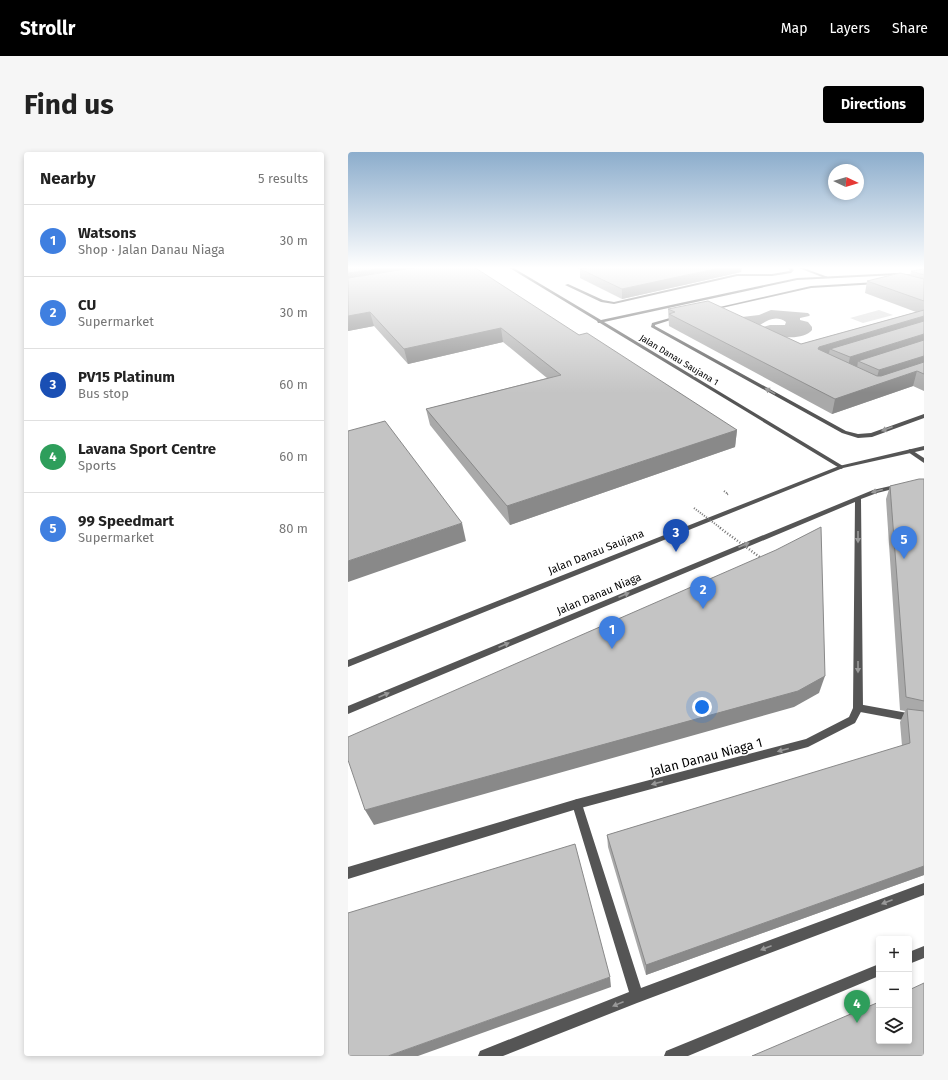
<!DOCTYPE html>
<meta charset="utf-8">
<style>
body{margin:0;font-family:"Fira Sans",sans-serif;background:#f6f6f6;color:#222}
.controls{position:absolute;right:12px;bottom:12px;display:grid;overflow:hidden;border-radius:4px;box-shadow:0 2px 6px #0003}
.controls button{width:36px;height:36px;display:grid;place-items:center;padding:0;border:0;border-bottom:1px solid #e0e0e0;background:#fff;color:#222;font:20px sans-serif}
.compass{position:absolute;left:480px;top:12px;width:36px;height:36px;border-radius:50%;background:#fff;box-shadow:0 2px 6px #0003;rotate:94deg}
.you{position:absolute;left:354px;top:555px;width:14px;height:14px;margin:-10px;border:3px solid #fff;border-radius:50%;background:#1a73e8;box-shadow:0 0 0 6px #1a73e833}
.badge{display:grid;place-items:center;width:26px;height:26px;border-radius:50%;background:#000;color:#fff;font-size:13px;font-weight:700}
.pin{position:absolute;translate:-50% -33px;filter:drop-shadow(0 1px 2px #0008)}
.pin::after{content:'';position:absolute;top:21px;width:14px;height:12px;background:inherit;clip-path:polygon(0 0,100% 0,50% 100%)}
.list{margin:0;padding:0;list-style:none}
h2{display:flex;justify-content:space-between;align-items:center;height:52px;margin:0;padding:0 16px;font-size:17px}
h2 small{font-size:13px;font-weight:400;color:#767676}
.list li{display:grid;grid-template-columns:26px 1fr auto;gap:12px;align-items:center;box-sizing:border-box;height:72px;padding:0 16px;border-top:1px solid #e0e0e0}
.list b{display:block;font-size:15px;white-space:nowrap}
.list p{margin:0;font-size:13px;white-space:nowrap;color:#767676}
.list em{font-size:13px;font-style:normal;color:#767676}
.icon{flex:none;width:22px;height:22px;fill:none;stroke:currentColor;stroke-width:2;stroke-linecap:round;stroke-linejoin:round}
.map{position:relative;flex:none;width:576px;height:904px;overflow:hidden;border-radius:4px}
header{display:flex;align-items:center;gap:24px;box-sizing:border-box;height:56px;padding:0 20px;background:#000;color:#fff}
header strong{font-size:19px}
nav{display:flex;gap:22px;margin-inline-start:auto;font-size:14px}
.intro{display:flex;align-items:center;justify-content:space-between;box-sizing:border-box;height:96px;padding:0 24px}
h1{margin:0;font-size:28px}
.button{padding:10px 18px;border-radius:4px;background:#000;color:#fff;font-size:14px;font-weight:700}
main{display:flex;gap:24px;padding:0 24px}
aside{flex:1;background:#fff;border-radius:4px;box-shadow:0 2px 6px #0003}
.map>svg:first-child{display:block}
.green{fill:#dcdcdc}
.water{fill:#a3a3a3}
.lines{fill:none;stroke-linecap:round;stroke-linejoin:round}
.path{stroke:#777;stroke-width:2;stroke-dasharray:1 1.5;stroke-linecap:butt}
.service{fill:#555;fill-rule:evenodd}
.minor{fill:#555;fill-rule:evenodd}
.tertiary{fill:#555;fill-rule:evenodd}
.path-bridge-far1{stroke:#777;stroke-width:2;stroke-dasharray:1 1.5;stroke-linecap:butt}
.path-bridge{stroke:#777;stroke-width:2.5;stroke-dasharray:1 2;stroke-linecap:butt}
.wall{fill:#a9a9a9}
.shaded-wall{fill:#898989}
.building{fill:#c4c4c4;stroke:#898989}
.oneway{fill:#999}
.labels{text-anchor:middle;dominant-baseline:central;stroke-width:3;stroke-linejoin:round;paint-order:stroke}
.far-street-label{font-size:9px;fill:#000;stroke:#fff}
.street-label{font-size:11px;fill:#000;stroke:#fff}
.near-street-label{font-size:13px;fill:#000;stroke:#fff}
</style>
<header>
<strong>Strollr</strong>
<nav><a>Map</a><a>Layers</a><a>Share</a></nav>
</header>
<div class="intro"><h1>Find us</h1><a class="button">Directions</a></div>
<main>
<aside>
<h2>Nearby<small>5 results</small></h2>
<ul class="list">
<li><span class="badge" style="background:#3f7fe0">1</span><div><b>Watsons</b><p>Shop · Jalan Danau Niaga</p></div><em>30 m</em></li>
<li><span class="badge" style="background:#3f7fe0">2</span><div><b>CU</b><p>Supermarket</p></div><em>30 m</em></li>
<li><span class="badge" style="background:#1a4fb4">3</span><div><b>PV15 Platinum</b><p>Bus stop</p></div><em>60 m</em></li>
<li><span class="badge" style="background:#2e9e5b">4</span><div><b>Lavana Sport Centre</b><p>Sports</p></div><em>60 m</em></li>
<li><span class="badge" style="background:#3f7fe0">5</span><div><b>99 Speedmart</b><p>Supermarket</p></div><em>80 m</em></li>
</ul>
</aside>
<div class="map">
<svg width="576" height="904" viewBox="0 0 576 904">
<rect width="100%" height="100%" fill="#fff"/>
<polygon class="green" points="531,158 545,163 515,171 502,166"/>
<path class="water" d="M423 158 460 161 462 163 461 164 452 166V168L460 170 464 175V178C458 186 439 187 430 183 425 181 420 178 415 175L422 173H437L438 170C428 163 420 168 412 173L394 165 411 163Z"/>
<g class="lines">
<polyline class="path" points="376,339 380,342 378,343"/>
<g class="service">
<polygon points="438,115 442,115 446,118 443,121 424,124 389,124 266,152 253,150 217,133 220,132 255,148 266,150 389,122 424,122 441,119 442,118"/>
<polygon points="448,115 453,115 480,125 477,126"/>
<polygon points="528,130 529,132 463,136 365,158 363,157 463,134"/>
<polygon points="329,164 332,165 307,173 307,174 498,279 510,282 523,281 576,262 576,266 524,285 510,286 494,281 303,175 304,171"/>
<polygon points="510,552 576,564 576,572 507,559 505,556 507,553"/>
<polygon points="229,647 233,649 234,652 293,836 576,731 576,743 289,851 155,904 130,904 132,899 281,840 224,652 225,649"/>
<polygon points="576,794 576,806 561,812 561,800"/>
<polygon points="531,812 531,824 340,904 316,904 318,899"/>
</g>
<g class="minor">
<polygon points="160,115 164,115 253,168 449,126 549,121 576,124 576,126 549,123 449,128 256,170 495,314 495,316 493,317 252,171 250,171 249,169"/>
<polygon points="562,297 576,306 576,311 560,300 559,299"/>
<polygon points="551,332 554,334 553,335 529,341 513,347 515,556 507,571 460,595 229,657 0,727 0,715 229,647 458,587 501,565 505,556 507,350 0,562 0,554 525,338"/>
</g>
<polygon class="tertiary" points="576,294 576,298 495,316 0,515 0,508 491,314"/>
<polyline class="path-bridge-far1" points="346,356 374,377"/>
<polyline class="path-bridge" points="372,376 413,406"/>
</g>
<g class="wall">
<polygon points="0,115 231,183 389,278 387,295 162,373 82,273 78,257 199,226 155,190 60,212 26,174 0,179"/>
<polygon points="228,115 394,115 393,120 389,121 274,147 232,126 232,117"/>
<polygon points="576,117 576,239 565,234 484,262 321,174 320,157 453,192 568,160 517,141 519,129 562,124 563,119"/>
<polygon points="576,327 576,723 298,823 260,695 259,683 554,594 552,570 557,559 552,558 538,347 542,334"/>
</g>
<g class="shaded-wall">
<polygon points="42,115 108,115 0,134 0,121"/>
<polygon points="376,115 394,115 393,120 389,121 274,147 274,137"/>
<polygon points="22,160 26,174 0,179 0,164"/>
<polygon points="576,164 576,174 482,197 480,205 470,197 471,195"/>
<polygon points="153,176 155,190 60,212 56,197"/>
<polygon points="576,182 576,193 510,209 509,216 499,219 502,205"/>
<polygon points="576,204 576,215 527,232 531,218"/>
<polygon points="569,219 565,234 484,262 487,247"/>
<polygon points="389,278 387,295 162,373 159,354"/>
<polygon points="114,371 118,389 0,430 0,409"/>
<polygon points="477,524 471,541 446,555 26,673 17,658"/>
<polygon points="576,714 576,723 298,823 298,813"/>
<polygon points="262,825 263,835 70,904 40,904"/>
</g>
<g class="building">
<polygon points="0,115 42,115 0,121"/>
<polygon points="71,115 126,115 231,183 239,181 389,278 159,354 78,257 213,223 153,176 56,197 22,160 0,164 0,126"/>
<polygon points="244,115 376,115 274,137 232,117"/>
<polygon points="576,117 576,123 563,119"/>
<polygon points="552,121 576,127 576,149 519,129"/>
<polygon points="360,149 453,192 576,158 576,164 471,195 470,197 529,224 533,224 576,210 576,222 569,219 487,247 321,162 327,160 320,157"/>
<polygon points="576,169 576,182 502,205 482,197"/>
<polygon points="576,188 576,204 531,218 510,209"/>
<polygon points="37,269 114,371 0,409 0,279"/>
<polygon points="571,327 576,327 576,549 558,545 542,334"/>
<polygon points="473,375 477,524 450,539 17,658 0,608 0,585 428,398"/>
<polygon points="559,557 576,559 576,714 298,813 259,683 562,591"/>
<polygon points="227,692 262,825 40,904 0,904 0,761"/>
<polygon points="576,831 576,904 404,904 531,850 531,889 561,889 561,838"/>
</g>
<defs><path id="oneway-solid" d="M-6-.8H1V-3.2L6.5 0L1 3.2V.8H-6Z"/></defs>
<g class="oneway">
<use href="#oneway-solid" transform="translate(422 239) rotate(-151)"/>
<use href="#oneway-solid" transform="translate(539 277) rotate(159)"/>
<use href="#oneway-solid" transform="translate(529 339) rotate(165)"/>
<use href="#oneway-solid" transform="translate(510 385) rotate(90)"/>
<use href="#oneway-solid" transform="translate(396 393) rotate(-23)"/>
<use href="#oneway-solid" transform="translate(276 443) rotate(-23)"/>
<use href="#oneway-solid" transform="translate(156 493) rotate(-23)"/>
<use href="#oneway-solid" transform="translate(510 515) rotate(90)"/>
<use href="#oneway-solid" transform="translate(36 543) rotate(-23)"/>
<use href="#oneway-solid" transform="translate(435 598) rotate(165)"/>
<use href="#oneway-solid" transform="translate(309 631) rotate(165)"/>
<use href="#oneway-solid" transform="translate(539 750) rotate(159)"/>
<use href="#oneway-solid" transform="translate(418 796) rotate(159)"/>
<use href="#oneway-solid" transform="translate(270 852) rotate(158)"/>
</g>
<linearGradient id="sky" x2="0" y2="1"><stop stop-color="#8cadcc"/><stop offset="0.48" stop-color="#fff"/><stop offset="1" stop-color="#fff" stop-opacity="0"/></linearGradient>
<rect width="576" height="241" fill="url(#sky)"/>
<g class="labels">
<g class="far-street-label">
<text transform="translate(331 208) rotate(31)">Jalan Danau Saujana 1</text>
</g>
<g class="street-label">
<text transform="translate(248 400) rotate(-22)">Jalan Danau Saujana</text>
<text transform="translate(251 442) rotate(-23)">Jalan Danau Niaga</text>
</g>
<g class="near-street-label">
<text transform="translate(358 605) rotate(-15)">Jalan Danau Niaga 1</text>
</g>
</g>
</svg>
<div class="controls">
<button>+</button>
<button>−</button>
<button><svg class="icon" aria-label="layers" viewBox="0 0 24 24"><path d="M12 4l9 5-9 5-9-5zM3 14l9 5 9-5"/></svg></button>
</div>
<svg class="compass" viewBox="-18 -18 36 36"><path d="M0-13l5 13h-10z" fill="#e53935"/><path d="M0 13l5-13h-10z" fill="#767676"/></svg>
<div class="you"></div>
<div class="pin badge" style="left:264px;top:497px;background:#3f7fe0">1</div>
<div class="pin badge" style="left:355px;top:457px;background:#3f7fe0">2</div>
<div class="pin badge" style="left:328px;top:400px;background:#1a4fb4">3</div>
<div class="pin badge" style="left:509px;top:871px;background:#2e9e5b">4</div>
<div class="pin badge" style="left:556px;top:407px;background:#3f7fe0">5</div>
</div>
</main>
